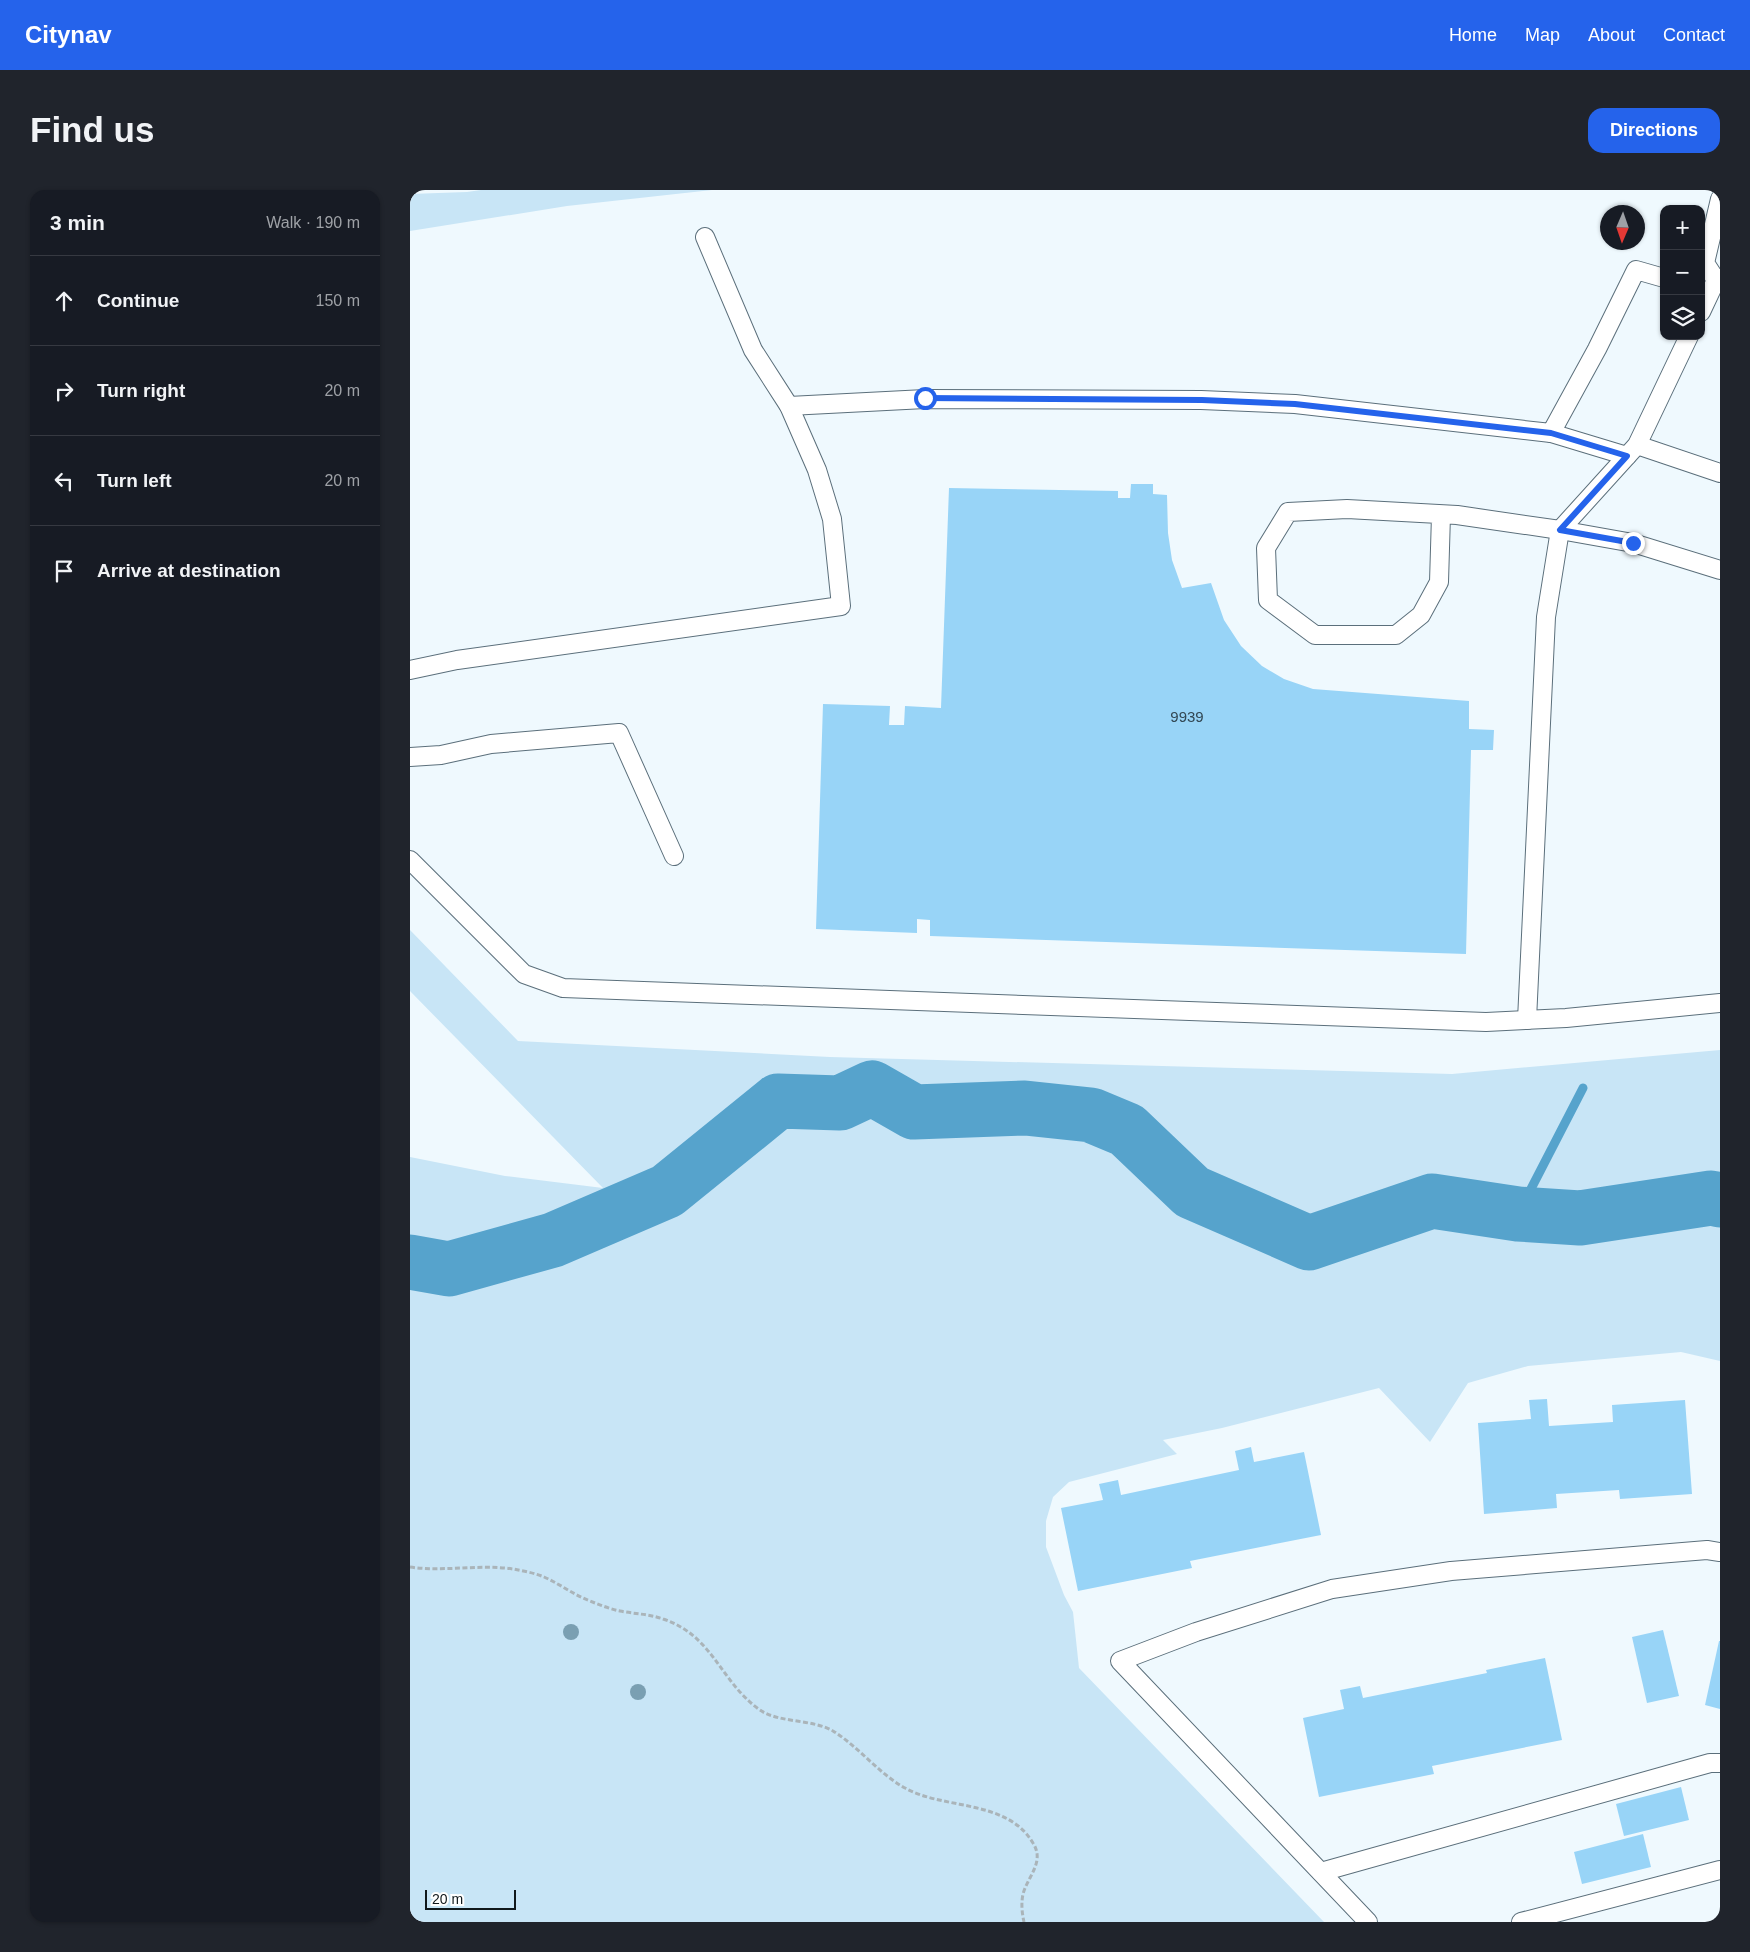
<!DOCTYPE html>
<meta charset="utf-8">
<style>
body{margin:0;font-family:Helvetica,sans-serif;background:#20242c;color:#f1f3f6}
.controls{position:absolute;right:15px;top:15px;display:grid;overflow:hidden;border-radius:10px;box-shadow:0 1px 4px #0004}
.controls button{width:45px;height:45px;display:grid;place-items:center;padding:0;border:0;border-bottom:1px solid #363941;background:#171b24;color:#f1f3f6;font:25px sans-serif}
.compass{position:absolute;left:1190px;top:15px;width:45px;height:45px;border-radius:50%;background:#171b24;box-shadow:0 1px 4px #0004;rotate:182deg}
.scale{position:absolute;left:15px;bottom:12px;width:91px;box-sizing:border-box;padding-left:5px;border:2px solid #10181c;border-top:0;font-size:14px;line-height:18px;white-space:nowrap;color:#10181c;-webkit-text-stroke:4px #fff;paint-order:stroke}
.stop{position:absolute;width:15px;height:15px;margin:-11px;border:4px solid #2563eb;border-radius:50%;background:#fff}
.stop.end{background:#2563eb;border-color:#fff;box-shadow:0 1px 5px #0008}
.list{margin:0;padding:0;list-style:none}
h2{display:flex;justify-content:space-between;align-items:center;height:65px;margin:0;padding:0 20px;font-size:21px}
h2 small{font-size:16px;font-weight:400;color:#9ea1a6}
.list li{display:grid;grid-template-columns:32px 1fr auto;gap:15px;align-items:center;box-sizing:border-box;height:90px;padding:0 20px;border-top:1px solid #363941}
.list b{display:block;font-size:19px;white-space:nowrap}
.list em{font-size:16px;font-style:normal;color:#9ea1a6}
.icon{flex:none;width:28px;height:28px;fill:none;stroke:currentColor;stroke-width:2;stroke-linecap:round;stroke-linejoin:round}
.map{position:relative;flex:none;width:1310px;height:1732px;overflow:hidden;border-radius:15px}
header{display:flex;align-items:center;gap:30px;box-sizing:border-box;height:70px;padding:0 25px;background:#2563eb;color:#fff}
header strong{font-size:24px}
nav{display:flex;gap:28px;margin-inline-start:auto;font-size:18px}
.intro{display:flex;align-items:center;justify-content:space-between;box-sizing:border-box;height:120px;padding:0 30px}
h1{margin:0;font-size:35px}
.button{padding:12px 22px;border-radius:15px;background:#2563eb;color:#fff;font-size:18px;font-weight:700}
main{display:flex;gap:30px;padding:0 30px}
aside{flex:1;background:#171b24;border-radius:15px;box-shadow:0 1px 4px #0004}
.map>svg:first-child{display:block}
.green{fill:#c8e5f6}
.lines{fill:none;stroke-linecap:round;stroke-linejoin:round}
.stream{stroke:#56a3cc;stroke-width:9}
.river{stroke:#56a3cc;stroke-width:55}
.building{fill:#98d4f7}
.service-casing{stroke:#5b6f7b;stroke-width:20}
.path{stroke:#aab4b9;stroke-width:3;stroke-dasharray:5 2.5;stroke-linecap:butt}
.service{stroke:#fff;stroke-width:18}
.tree{fill:#7a9fb2}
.route{stroke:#2563eb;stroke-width:6}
.labels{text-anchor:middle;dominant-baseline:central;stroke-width:4.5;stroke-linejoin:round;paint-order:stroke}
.number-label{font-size:15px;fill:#324753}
</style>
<header>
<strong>Citynav</strong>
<nav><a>Home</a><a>Map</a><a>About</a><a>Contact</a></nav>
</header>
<div class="intro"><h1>Find us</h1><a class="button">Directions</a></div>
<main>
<aside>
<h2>3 min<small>Walk · 190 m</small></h2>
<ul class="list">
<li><svg class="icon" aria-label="ahead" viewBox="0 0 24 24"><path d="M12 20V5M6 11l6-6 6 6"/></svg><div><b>Continue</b></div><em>150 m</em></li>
<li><svg class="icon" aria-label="right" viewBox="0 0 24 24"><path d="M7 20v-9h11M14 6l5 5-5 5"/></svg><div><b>Turn right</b></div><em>20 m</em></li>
<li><svg class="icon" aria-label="left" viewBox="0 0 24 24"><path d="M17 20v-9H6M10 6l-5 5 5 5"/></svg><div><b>Turn left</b></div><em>20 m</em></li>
<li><svg class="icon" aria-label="arrive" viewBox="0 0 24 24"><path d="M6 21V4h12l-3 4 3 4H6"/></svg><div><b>Arrive at destination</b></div></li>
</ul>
</aside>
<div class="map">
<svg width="1310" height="1732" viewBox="0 0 1310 1732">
<rect width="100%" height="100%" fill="#eff9fe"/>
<g class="green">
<polygon points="71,0 302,0 157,16 0,41 0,4 57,2"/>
<polygon points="0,740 108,851 420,867 1042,884 1310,860 1310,1171 1271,1162 1118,1176 1058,1193 1020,1252 969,1198 812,1238 753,1250 767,1264 659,1292 643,1307 636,1331 636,1357 654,1405 663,1422 669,1478 914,1732 0,1732 0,967 95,986 193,998 0,801"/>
</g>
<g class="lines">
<polyline class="stream" points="1108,1024 1173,898"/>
<polyline class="river" points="0,1072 39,1079 143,1050 257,1001 368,911 430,913 462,898 504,922 615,918 681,925 717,940 782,1002 899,1053 1022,1011 1108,1024 1170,1028 1301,1008 1310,1010"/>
</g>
<g class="building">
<polygon points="721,294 743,294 743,304 757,305 758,343 762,370 772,398 801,393 814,430 831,456 852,476 874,489 903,499 1059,511 1059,539 1084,540 1083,560 1061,560 1056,764 520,746 520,730 507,729 507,743 406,739 413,514 480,516 479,535 494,535 495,516 531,518 539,298 708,301 708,308 720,308"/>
<polygon points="1137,1209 1139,1236 1203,1232 1202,1215 1275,1210 1282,1304 1210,1309 1209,1300 1146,1304 1147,1318 1074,1324 1068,1233 1121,1229 1119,1210"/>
<polygon points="841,1257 844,1272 894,1262 911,1345 780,1371 782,1378 668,1401 651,1318 693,1310 689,1294 708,1290 711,1305 829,1280 825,1261"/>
<polygon points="1253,1440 1269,1506 1237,1513 1222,1447"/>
<polygon points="1309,1451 1310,1451 1310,1519 1295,1515"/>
<polygon points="1135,1468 1152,1550 1022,1576 1024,1584 909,1607 893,1528 934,1519 930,1500 950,1496 953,1508 1077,1483 1076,1480"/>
<polygon points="1271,1597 1279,1630 1214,1646 1206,1614"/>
<polygon points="1233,1644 1241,1677 1172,1694 1164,1662"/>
</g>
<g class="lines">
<g class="service-casing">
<g id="service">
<polyline points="1306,90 1295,73 1310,9"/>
<polyline points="1291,122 1306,90 1310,88"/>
<polyline points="379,216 515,209 791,210 885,214 1141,243 1187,159 1226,80 1254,88"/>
<polyline points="1141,243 1217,266"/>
<polyline points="1227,255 1310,283"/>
<polyline points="1031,325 1029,392 1011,425 986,445 905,445 858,410 856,358 878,322 937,319 1047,325 1150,340 1223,353 1310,380"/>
<polyline points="0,480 47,470 431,416 422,329 407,280 379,216 343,160 295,47"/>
<polyline points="0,567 31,565 81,554 209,543 264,666"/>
<polyline points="0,670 114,784 153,798 1076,832 1156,828 1310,813"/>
<polyline points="1117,830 1136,427 1150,340 1227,255 1279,146"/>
<polyline points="911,1682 1300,1573 1310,1573"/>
<polyline points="958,1732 710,1471 786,1442 922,1399 1041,1381 1297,1360 1310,1362"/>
<polyline points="1111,1732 1310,1680"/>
</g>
</g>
<path class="path" d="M0 1377C34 1382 69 1374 103 1379 113 1381 125 1383 134 1387 150 1394 164 1405 180 1411 190 1415 200 1419 210 1421 225 1424 239 1424 253 1429 304 1446 310 1492 350 1520 368 1533 403 1529 423 1541 449 1557 468 1583 495 1598 534 1620 597 1609 623 1653 635 1672 618 1686 613 1704 611 1714 612 1723 614 1732"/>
<use href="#service" class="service"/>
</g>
<g class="tree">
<circle cx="161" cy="1442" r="8"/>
<circle cx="228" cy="1502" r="8"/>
</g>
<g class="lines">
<polyline class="route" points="515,208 792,210 885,214 1141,243 1217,266 1150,340 1223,353"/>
</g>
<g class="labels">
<g class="number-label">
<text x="777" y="526">9939</text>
</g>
</g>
</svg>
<div class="controls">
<button>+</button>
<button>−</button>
<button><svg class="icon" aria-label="layers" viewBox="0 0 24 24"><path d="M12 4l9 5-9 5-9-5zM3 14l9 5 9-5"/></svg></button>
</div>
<svg class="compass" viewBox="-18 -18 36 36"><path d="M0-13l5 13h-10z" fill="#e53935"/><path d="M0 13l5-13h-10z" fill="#9ea1a6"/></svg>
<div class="scale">20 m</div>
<div class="stop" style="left:515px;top:208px"></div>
<div class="stop end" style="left:1223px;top:353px"></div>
</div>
</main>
